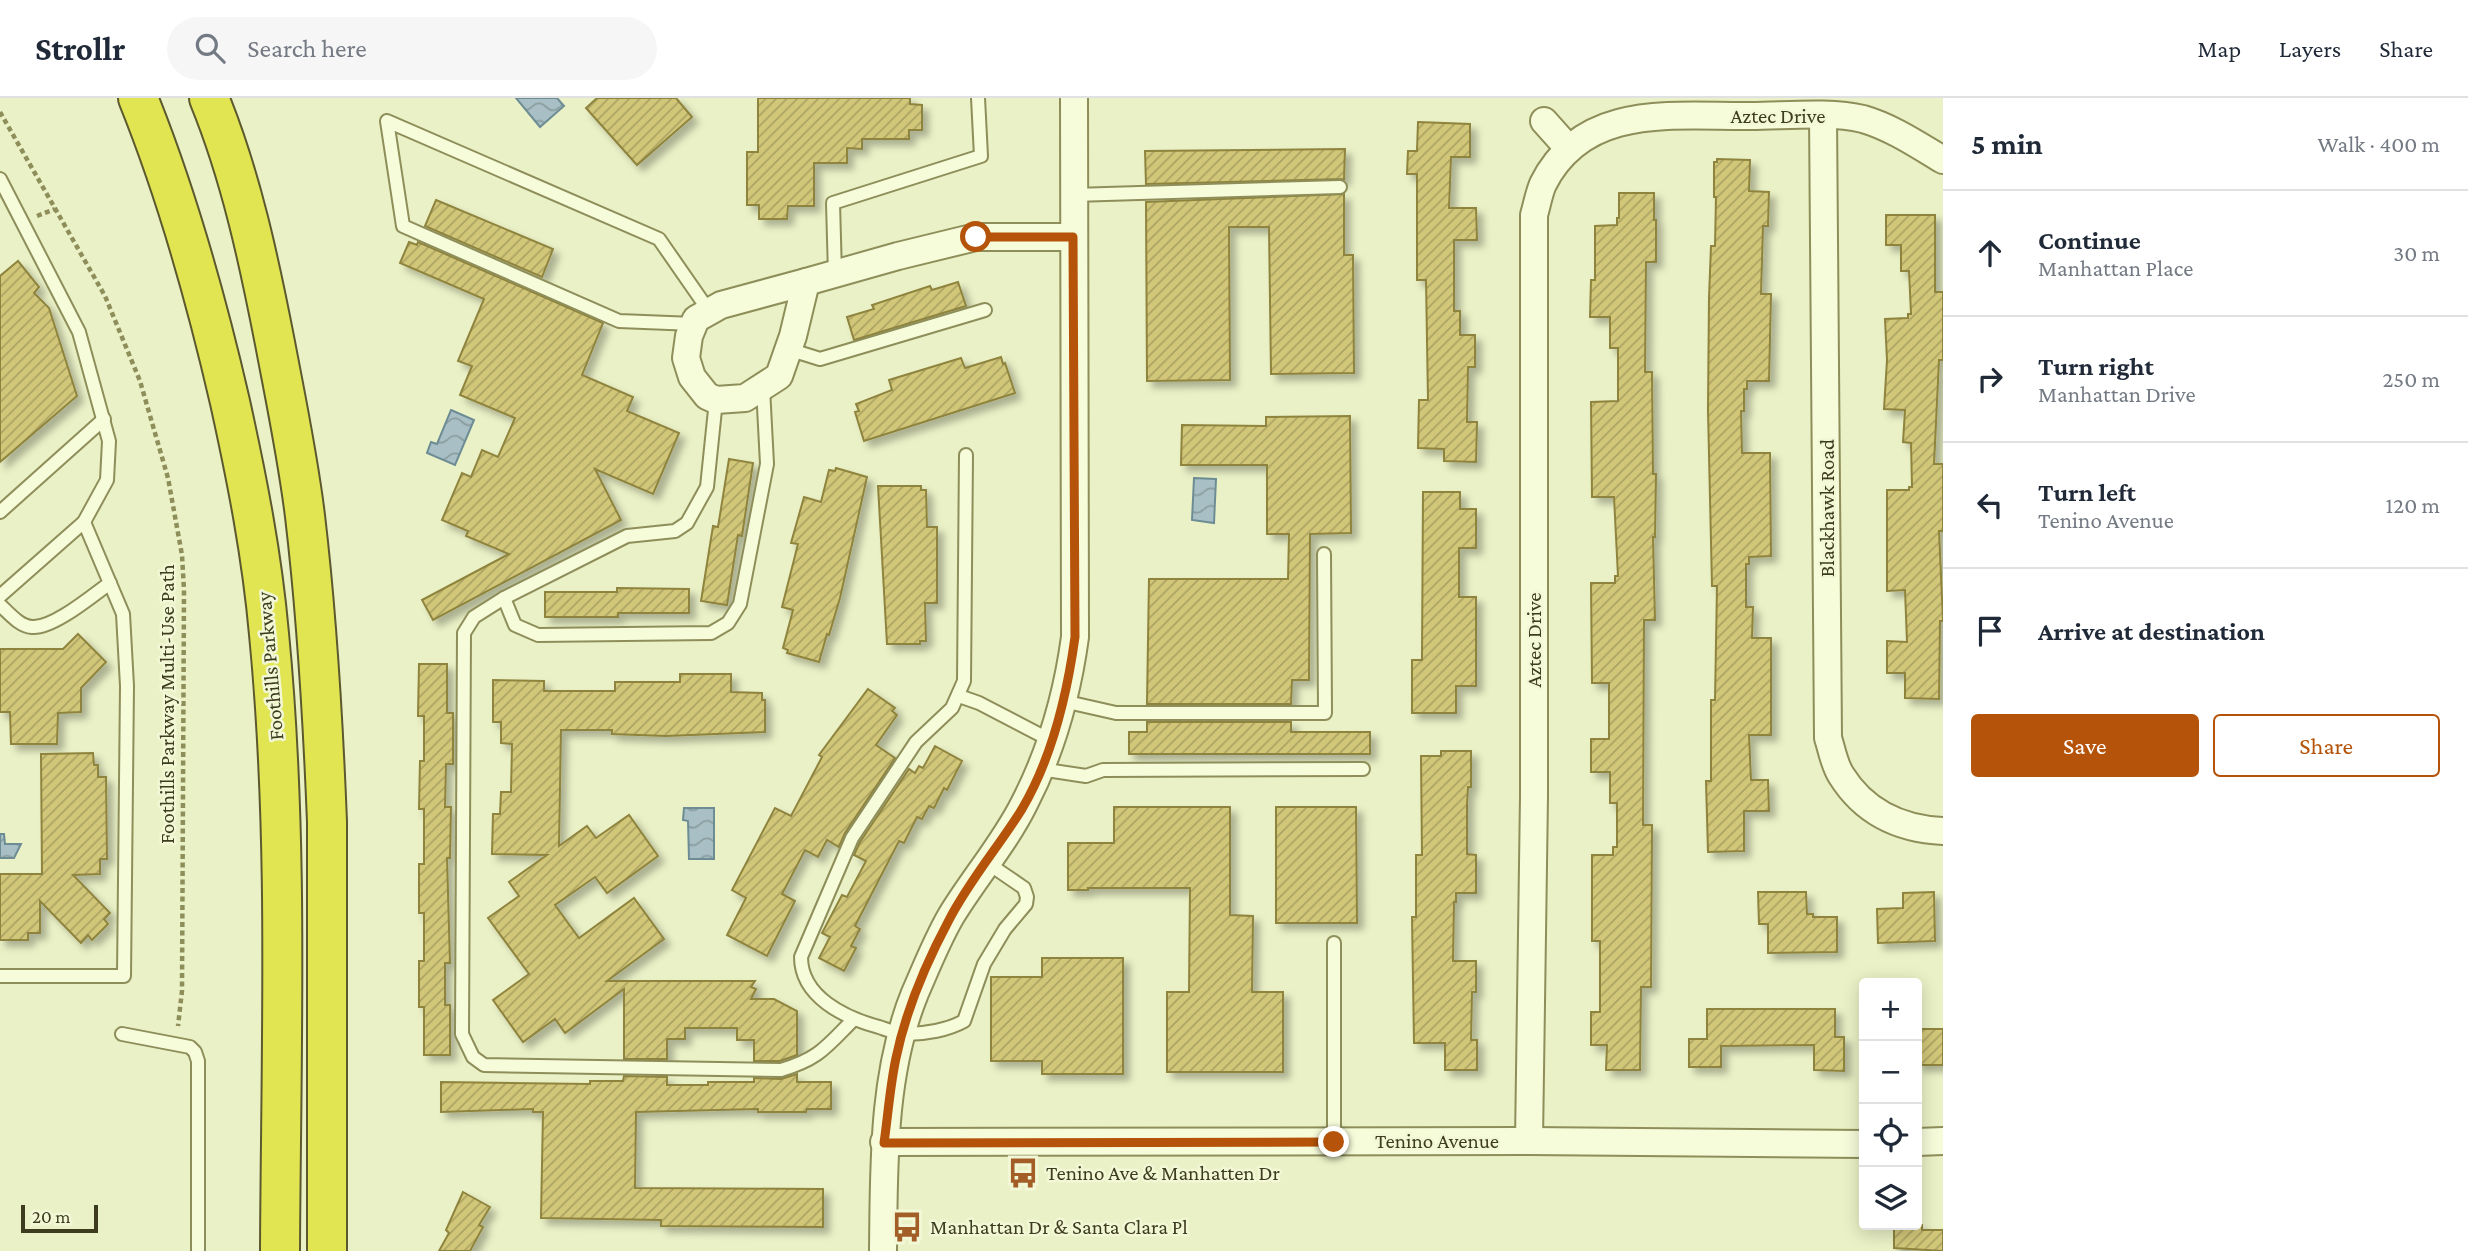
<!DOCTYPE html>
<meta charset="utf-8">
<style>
body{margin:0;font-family:"Crimson Pro",serif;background:#f6f6f7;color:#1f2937}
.controls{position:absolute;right:21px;bottom:21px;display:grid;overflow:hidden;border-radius:7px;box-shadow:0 4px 18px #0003}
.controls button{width:63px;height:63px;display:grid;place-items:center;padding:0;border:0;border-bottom:2px solid #e0e1e3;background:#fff;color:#1f2937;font:35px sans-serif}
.scale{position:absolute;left:21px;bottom:18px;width:77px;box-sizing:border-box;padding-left:7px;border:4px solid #3e3c1f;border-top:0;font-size:19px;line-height:24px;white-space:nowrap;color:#3e3c1f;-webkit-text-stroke:5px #f2f8d6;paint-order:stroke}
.stop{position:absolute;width:21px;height:21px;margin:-16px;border:5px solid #b45309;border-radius:50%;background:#fff}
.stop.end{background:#b45309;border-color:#fff;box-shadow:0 2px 7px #0008}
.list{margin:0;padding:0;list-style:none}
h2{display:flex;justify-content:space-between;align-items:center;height:91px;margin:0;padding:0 28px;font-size:30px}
h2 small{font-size:23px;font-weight:400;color:#747a83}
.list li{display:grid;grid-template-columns:46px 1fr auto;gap:21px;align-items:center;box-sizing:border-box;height:126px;padding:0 28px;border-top:2px solid #e0e1e3}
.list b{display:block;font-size:26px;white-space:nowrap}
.list p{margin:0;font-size:23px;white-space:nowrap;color:#747a83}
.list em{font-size:23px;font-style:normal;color:#747a83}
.actions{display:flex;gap:14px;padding:21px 28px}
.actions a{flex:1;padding:16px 0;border:2px solid #b45309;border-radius:7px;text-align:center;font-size:24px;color:#b45309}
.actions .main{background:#b45309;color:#fff}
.icon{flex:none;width:38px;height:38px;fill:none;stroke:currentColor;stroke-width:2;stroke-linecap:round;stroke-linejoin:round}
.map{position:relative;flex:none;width:1943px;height:1153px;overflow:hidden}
header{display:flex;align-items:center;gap:42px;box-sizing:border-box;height:98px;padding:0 35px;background:#fff;border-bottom:2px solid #e0e1e3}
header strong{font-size:33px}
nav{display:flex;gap:38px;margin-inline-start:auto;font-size:24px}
.search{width:490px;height:63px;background:#f6f6f7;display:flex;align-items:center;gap:18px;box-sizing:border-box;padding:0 24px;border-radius:38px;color:#747a83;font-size:26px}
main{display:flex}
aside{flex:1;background:#fff}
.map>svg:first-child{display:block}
.water{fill:url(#water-waves);stroke:#6d8c94;stroke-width:2}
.building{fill:url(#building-hatch);stroke:#8f843e;stroke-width:2;filter:url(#shadow)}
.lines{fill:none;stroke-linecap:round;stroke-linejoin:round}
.lane-casing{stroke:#8e8e5a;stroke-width:16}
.street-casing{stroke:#8e8e5a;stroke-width:30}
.highway-casing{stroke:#5c592e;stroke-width:42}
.path{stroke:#8e8e5a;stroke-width:4.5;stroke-dasharray:5 3.5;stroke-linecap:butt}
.lane{stroke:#f6fbda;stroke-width:12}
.street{stroke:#f6fbda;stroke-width:26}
.highway{stroke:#e2e552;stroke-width:38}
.route{stroke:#b45309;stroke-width:9}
.labels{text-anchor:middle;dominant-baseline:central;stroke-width:5;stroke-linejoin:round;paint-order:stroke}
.street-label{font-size:21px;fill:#3e3c1f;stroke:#f2f8d6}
.poi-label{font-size:21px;fill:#3e3c1f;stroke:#f2f8d6;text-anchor:start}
</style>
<header>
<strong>Strollr</strong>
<div class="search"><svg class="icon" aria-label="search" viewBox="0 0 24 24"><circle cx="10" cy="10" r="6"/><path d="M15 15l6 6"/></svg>Search here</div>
<nav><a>Map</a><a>Layers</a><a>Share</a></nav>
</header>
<main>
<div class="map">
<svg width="1943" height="1153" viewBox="0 0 1943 1153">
<defs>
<pattern id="water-waves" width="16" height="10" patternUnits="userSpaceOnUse" patternTransform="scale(1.75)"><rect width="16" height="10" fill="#a8c0c5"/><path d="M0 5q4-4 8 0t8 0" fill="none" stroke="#8a9d9f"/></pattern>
<pattern id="building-hatch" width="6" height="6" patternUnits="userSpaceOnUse" patternTransform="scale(1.75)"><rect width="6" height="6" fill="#d2c779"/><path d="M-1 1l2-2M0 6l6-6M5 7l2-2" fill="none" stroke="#aca363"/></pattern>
<filter id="shadow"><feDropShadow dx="6" dy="6" stdDeviation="3.5" flood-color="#0004"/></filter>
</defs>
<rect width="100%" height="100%" fill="#eaf1c6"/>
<g class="water">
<polygon points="516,0 557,0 564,8 540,29"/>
<polygon points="451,312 474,322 455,367 427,355 431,344 437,346"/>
<polygon points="1194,380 1216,381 1214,425 1192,422"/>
<polygon points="684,710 714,710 714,761 689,761 688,723 683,722"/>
<polygon points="0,736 4,736 5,746 21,746 14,760 0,760"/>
</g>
<g class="building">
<polygon points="597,0 676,0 692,19 637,67 586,10"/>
<polygon points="758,0 910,0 910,6 922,7 922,32 909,32 909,41 862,41 862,51 847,50 847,65 814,65 814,108 788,108 787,121 759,121 759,107 747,107 747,54 758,54"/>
<polygon points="1418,24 1470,26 1470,59 1451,59 1449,110 1476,110 1477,142 1454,142 1454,213 1460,213 1460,237 1475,237 1475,269 1468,269 1467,324 1477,324 1476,364 1444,363 1444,351 1418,350 1419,302 1428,302 1426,182 1417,182 1417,76 1407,76 1408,53 1417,53"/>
<polygon points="1345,51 1344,81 1146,86 1145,53"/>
<polygon points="1717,61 1750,62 1749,93 1769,94 1768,128 1763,128 1761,196 1771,196 1769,283 1747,283 1747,291 1744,291 1744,313 1741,313 1742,355 1770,355 1771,458 1749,459 1749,466 1746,466 1746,509 1753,509 1752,540 1771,540 1771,637 1749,637 1751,682 1768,682 1769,713 1744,713 1744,753 1708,754 1706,683 1711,683 1711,602 1715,602 1717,488 1712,488 1708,312 1709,200 1711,148 1715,148 1716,99 1714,99 1714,64 1717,64"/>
<polygon points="1619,95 1654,95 1654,122 1656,122 1656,164 1646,164 1645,274 1652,274 1653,376 1656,376 1655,439 1653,439 1655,522 1644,522 1643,727 1652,727 1651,889 1641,889 1640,972 1606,972 1607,947 1591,947 1591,914 1600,914 1600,843 1592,843 1592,757 1613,757 1613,749 1617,749 1617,705 1610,705 1610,674 1591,674 1591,641 1609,641 1609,585 1592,585 1591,485 1615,485 1615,478 1618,478 1614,399 1592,399 1591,304 1618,303 1618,250 1610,250 1610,219 1590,219 1591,182 1595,182 1595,128 1617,127 1617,120 1619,120"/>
<polygon points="1344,96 1344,157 1353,157 1354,275 1271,276 1269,129 1229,129 1230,282 1147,283 1146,104"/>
<polygon points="436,102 553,151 542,179 425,128"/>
<polygon points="1886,117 1935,117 1935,194 1943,194 1943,262 1939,262 1934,366 1943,366 1943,433 1939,433 1943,523 1940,523 1939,601 1905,600 1905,575 1887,575 1887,543 1907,544 1905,492 1887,493 1887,392 1909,392 1909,389 1912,389 1911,345 1903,344 1905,312 1884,311 1887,262 1885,221 1908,220 1908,216 1911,216 1909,173 1901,173 1901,147 1886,147"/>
<polygon points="409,144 417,147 418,144 603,225 582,277 633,299 627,313 679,335 653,396 595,371 621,422 433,522 422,502 509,456 466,438 468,433 442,422 462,375 471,379 482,352 498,359 515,320 460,297 472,268 458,263 484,201 400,165"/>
<polygon points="18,163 39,189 34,195 49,210 77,298 0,364 0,178"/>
<polygon points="958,184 966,208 854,242 847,219 874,211 872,207 930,188 932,192"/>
<polygon points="1001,259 1003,266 1005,265 1015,295 864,343 855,314 859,313 856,306 892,292 889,282 961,260 965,270"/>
<polygon points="1350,318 1351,435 1310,436 1309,582 1292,582 1291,606 1147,606 1149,481 1288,481 1289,436 1267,436 1267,367 1181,367 1182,327 1266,328 1266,319"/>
<polygon points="729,361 753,365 742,438 738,437 727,507 701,503 713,428 718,429"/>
<polygon points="836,370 867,379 840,500 829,537 827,536 819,564 787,555 788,552 783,550 793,512 782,509 798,446 791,445 804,399 821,404 829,372 835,373"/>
<polygon points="878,388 921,388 921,392 926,392 927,429 937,429 937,505 925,505 926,543 920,543 920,546 887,546"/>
<polygon points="1423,394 1460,394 1460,411 1476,411 1476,450 1459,450 1459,499 1476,499 1476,588 1456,588 1456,615 1412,615 1412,562 1422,562"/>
<polygon points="617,490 689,491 689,515 618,515 618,519 545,519 545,494 617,494"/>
<polygon points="78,536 106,564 81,590 81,614 58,615 57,646 11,646 10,614 0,614 0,551 63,551"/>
<polygon points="419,566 447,566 447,615 453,615 453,666 446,666 445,709 451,709 450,760 447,760 450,865 445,865 445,907 450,907 450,957 424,957 424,909 419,909 419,863 424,863 424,815 419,815 419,766 424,766 424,711 419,711 420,663 424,663 424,618 418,618"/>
<polygon points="680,576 731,576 731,594 762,595 762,602 765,602 765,634 666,638 612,636 612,632 561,632 559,748 587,728 596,740 629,717 658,758 607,795 595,779 555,807 579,840 634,800 664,841 607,883 755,883 751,889 756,891 751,901 774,901 797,913 797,957 780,963 754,963 754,942 737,942 737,930 685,930 685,941 667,941 667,961 624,961 624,891 565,935 555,921 523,944 493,902 529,876 488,820 519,798 509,784 547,757 492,756 493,716 500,716 501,694 511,694 512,646 501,645 501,624 493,624 493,582 544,583 544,593 615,593 615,584 680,584"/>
<polygon points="868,591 895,610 892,613 897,617 876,647 895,660 845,735 839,749 827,742 818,759 805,752 782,796 795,803 767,858 727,837 746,800 732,792 775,710 791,718 822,659 819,657"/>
<polygon points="1147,624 1291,624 1291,634 1370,634 1370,656 1129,656 1129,634 1147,634"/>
<polygon points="935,648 962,663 947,692 944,690 934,710 929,708 922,721 917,719 904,745 899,743 855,828 860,831 851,848 856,850 844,873 819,860 830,839 822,835 842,797 847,799 866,763 854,757 860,744 909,671 915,675 919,668 923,670"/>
<polygon points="1441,653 1471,653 1471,689 1468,689 1467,707 1467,756 1476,757 1476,795 1456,795 1456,804 1454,804 1453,863 1476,863 1476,894 1472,894 1471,942 1477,942 1477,972 1445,972 1445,945 1414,945 1412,819 1416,819 1416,757 1422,757 1421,658 1441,658"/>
<polygon points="93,655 94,667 98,667 98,679 106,679 107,761 100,761 100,776 73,777 110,815 104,821 108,826 92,842 88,837 81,845 40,803 40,835 28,835 28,842 0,842 0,776 42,776 41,656"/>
<polygon points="1114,709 1230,709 1230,817 1253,818 1252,894 1283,894 1283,974 1167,974 1167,894 1189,894 1190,790 1088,790 1088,792 1068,792 1068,745 1114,745"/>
<polygon points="1276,709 1356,709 1357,825 1276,825"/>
<polygon points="1758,794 1806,794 1807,816 1813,816 1813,819 1837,819 1837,854 1768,855 1768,826 1759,826"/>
<polygon points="1934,794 1935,843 1878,845 1877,811 1903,810 1903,795"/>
<polygon points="1042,860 1123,860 1123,976 1042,976 1042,963 991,963 991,879 1042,879"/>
<polygon points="1707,911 1835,911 1835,939 1844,939 1844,973 1814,972 1814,947 1721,948 1721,969 1689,969 1689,941 1707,941"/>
<rect x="1917" y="931" width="26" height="36"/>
<polygon points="797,976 797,984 831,984 831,1011 807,1011 806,1014 758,1014 758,1011 636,1014 635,1090 823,1091 823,1129 661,1128 661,1122 541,1120 543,1014 533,1014 533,1011 441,1014 441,984 590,986 590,983 623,983 624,978 667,979 667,987 708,987 708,984 754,984 754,980 781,981"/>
<polygon points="463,1094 490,1109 479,1127 483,1129 470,1153 439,1153 449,1135 446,1132"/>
<polygon points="1894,1127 1922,1127 1922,1132 1943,1132 1943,1153 1894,1150"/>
</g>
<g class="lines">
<g class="lane-casing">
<g id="lane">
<polyline points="0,81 79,234 109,343 107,382 84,424 0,498"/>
<polyline points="1073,97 1340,89"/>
<polyline points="835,176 833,105 981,58 978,0"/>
<polyline points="694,226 619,223 403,128 387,23 659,141 709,213"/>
<polyline points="788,251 820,261 985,212"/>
<path d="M716 302 707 389 687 425 675 433 627 438 504 500 474 519 464 535 462 936 473 959 484 967 781 972C819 961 826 949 854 921"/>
<path d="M966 357 964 583 952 610 916 644 852 740 801 859C801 899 845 920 879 929 888 932 897 936 906 936 925 936 948 932 964 923L984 866 1005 831 1026 806 1027 799 1024 790 986 764"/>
<polyline points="0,414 104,321"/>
<polyline points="504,500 515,527 538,537 711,535 728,525 740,506 767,366 763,290"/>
<path d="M0 507C9 515 19 528 32 529 53 531 93 497 110 485"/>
<polyline points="959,598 979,605 1052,643"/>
<polyline points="1063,603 1116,615 1325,615 1324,456"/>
<polyline points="1040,671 1086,678 1103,672 1363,671"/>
<polyline points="1334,845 1334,1044"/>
<polyline points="0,878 124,878 127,588 123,516 84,424"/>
<polyline points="122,936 190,949 195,954 198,963 198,1153"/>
</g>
</g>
<g class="street-casing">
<g id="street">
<path d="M1823 17 1828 640C1832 652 1834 666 1841 677 1864 714 1900 731 1943 733"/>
<polyline points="1544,23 1569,51"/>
<polygon points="806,184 793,238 779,278 745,300 716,302 707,298 692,279 686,260 689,238 696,221 721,207"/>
<polyline points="806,184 898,158 976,139 1073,139"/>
<path d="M1529 1043 1534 698V117C1537 107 1539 95 1543 86 1584 4 1675 19 1751 18 1785 18 1830 13 1863 21 1891 29 1918 47 1943 62"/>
<polyline points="884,1044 1529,1043 1864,1046"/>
<polyline points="1917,1044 1943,1043"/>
<path d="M883 1153C884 1068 882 976 915 895 926 870 937 842 951 818 974 780 1004 746 1024 706 1051 654 1067 598 1075 539L1074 0"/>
</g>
</g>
<g class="highway-casing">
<g id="highway">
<path d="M138 0C178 99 206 200 230 304 247 381 262 457 269 536 289 740 281 948 280 1153"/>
<path d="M209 0C241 78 259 163 275 245 286 303 298 360 305 418 317 519 323 622 327 724V1153"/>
</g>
</g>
<g class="path">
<polyline points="0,14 105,198 140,283 168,380 182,457 184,492 182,893 178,928"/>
<polyline points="37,118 55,111"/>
</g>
<use href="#lane" class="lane"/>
<use href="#street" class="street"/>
<use href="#highway" class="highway"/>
</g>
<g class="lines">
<path class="route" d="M976 139H1073L1075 539C1067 597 1052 660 1022 711 999 748 969 783 949 822 926 865 906 912 896 960 890 988 888 1017 884 1045L1334 1044"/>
</g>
<defs>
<g id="bus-bare" transform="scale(2.415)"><path d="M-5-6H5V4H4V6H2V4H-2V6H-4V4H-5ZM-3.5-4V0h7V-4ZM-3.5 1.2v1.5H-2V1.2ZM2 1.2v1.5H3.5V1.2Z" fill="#a25e26" stroke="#f2f8d6" stroke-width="2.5" paint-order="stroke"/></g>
</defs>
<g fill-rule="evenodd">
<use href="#bus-bare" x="1023" y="1075"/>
<use href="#bus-bare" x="907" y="1129"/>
</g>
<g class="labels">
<g class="street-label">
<text x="1778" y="18">Aztec Drive</text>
<text transform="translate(1827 410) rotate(-90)">Blackhawk Road</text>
<text transform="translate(1534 542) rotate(-90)">Aztec Drive</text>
<text transform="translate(270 568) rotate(-95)">Foothills Parkway</text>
<text transform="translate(167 606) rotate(-90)">Foothills Parkway Multi-Use Path</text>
<text x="1437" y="1043">Tenino Avenue</text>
</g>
<g class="poi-label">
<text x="1046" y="1075">Tenino Ave &amp; Manhatten Dr</text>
<text x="930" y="1129">Manhattan Dr &amp; Santa Clara Pl</text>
</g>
</g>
</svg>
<div class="controls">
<button>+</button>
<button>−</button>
<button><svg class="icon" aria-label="locate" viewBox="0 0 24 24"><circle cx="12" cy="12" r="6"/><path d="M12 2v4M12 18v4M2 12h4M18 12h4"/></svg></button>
<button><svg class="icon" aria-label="layers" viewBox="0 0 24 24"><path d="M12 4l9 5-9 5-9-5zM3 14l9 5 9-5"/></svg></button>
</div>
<div class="scale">20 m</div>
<div class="stop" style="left:976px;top:139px"></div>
<div class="stop end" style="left:1334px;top:1044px"></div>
</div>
<aside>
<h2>5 min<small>Walk · 400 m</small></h2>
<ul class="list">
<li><svg class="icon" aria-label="ahead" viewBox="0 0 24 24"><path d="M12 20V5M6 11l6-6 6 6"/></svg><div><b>Continue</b><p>Manhattan Place</p></div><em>30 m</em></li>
<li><svg class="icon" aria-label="right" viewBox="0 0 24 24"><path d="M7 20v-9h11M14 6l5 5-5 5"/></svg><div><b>Turn right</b><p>Manhattan Drive</p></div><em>250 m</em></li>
<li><svg class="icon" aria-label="left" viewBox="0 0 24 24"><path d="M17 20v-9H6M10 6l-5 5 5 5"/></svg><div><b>Turn left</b><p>Tenino Avenue</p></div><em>120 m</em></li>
<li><svg class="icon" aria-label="arrive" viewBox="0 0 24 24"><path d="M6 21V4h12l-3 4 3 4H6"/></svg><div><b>Arrive at destination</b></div></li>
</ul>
<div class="actions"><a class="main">Save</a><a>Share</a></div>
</aside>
</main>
